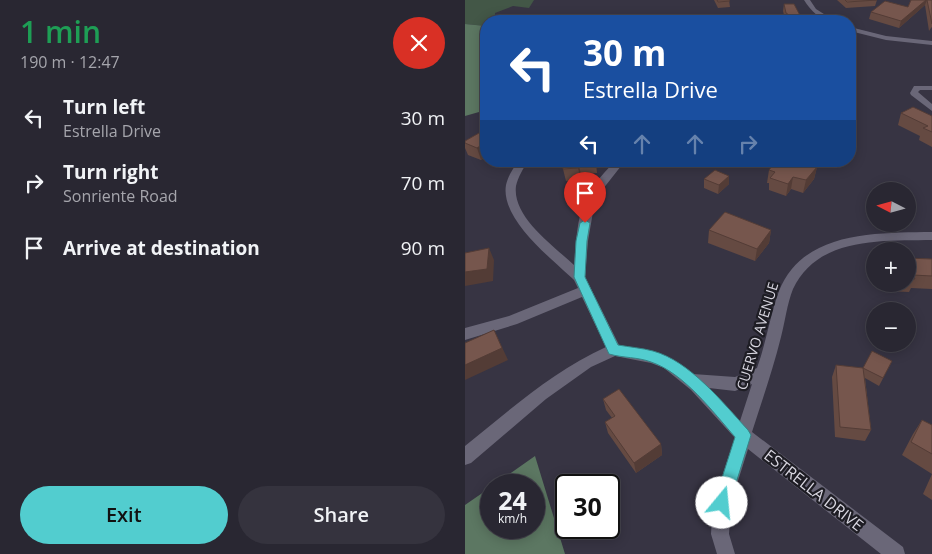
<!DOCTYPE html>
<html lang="en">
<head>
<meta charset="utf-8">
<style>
  :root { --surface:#292732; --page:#35333e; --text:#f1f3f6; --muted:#a5a5ac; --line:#45444d; --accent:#52cdcf }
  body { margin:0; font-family:"Open Sans",sans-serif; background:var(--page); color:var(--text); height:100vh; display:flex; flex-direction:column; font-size:19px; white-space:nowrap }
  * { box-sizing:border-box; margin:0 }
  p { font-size:16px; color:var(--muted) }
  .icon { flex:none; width:28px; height:28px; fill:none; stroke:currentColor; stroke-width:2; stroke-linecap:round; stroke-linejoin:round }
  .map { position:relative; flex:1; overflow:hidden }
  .panel { display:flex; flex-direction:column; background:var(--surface); width:465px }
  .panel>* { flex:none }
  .top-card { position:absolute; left:15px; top:15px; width:376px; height:152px; border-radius:20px; box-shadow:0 2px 12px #0003,0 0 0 1px var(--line); background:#1a4fa0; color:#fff; overflow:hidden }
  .needle { width:32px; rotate:276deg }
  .tools { position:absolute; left:401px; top:182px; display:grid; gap:10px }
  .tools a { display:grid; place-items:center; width:50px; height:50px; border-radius:50%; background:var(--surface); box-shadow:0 2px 12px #0003,0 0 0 1px var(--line); font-size:25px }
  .speed { position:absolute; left:15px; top:474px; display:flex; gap:10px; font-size:25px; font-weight:700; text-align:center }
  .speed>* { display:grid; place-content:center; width:65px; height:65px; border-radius:50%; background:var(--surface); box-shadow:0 2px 12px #0003,0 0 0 1px var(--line); line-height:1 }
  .speed small { font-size:12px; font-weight:400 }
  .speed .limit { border:2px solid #111; border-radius:8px; background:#fff; color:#111 }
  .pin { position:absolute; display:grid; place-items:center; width:42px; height:42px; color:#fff; margin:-51px -21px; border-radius:50% 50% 50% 0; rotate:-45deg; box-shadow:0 0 5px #0007 }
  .pin .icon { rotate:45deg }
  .me { position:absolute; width:55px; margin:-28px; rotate:17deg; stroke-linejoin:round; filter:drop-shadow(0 0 4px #0008) }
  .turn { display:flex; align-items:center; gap:18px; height:105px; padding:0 20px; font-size:22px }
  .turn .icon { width:65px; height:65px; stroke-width:2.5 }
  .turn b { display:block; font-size:35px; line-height:42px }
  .lanes { display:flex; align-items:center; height:48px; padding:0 20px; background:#0003; justify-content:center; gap:25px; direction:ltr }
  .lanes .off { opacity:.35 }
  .round { display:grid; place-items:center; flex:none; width:52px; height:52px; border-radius:26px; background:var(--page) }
  .head { display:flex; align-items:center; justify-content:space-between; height:85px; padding:0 20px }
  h1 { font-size:30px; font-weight:600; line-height:38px; color:#1e9e55 }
  .action { display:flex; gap:10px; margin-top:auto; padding:10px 20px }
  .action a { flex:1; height:58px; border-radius:30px; background:var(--accent); color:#111; font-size:20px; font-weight:600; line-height:58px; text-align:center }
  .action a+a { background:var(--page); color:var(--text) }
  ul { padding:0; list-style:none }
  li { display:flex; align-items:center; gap:15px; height:65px; padding:0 20px }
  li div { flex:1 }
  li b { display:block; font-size:19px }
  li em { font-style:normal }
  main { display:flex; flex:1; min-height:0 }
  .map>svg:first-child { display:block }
</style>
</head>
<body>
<main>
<section class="panel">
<div class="head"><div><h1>1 min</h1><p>190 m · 12:47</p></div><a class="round" style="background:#d93025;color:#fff"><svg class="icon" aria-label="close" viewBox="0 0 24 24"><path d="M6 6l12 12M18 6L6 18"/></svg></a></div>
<ul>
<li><svg class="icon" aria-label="left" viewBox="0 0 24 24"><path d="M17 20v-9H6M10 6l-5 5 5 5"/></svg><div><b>Turn left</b><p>Estrella Drive</p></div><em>30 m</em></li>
<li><svg class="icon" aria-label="right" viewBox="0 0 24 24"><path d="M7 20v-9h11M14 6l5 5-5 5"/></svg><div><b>Turn right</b><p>Sonriente Road</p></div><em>70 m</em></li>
<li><svg class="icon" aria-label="arrive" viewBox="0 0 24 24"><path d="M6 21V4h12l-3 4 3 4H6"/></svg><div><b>Arrive at destination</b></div><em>90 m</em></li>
</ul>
<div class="action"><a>Exit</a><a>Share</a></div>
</section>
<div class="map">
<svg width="467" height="554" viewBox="0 0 467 554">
  <rect width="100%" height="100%" fill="#373443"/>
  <!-- green -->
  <path fill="#435747" d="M 0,0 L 69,0 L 64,8 L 48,6 L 30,13 L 30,21 L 21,21 L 21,26 L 0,24 Z"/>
  <!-- forest -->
  <path fill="#5c7762" d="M 0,24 L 21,26 L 21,110 L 0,116 Z
    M 70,456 L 100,554 L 0,554 L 0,505 L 26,487 L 26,528 L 69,528 L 69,485 L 29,485 Z"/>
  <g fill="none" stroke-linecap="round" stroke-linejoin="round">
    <!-- minor -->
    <path fill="#6a6778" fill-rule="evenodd" d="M 339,0 L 345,0 L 351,9 L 370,21 C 356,22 346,11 339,0 Z
      M 385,27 L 421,36 L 467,41 L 467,45 L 421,40 L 385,31 Z
      M 449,86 L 467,86 L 467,90 L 455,90 L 453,92 L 467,104 L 467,111 L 446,95 L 445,93 Z
      M 53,161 L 63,161 C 58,169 53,177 51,186 C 47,217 89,246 109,265 C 111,242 112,212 124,192 C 131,181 141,171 150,161 L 160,161 L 134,194 L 129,206 L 123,241 L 120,277 L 154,345 L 193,353 L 209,360 L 228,374 L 270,377 L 292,368 C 301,343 305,316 314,291 C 338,230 413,233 467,232 L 467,240 C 418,241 353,236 328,289 C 322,304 320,322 316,337 C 308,369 297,401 287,432 L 438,547 L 440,554 L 416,554 L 283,449 L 266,503 L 264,534 L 270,554 L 252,554 L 246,534 L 248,503 L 270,438 L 226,390 L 199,368 L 186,363 L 150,356 L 126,367 L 81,399 L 6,463 L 0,465 L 0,446 C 45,410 88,371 141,347 L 117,297 L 52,324 L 0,340 L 0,328 L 44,316 L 113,288 L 109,280 C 87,259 35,219 41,185 C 43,176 48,169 53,161 ZM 287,384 L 275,421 L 244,388 L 270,391 Z"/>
  </g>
  <!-- wall -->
  <path fill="#654a42" d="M 249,0 L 264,0 L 265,7 L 253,8 Z
    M 372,0 L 412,0 L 410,6 L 381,8 Z
    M 446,0 L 467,0 L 467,27 L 466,28 L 464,31 L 460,5 L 434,28 L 404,19 L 406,12 L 443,7 Z
    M 319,4 L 338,21 L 322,21 L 320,19 L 318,11 Z
    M 436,113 L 467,116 L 467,147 L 454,140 L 455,136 L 433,125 Z
    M 21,129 L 21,157 L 16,160 L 3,155 L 0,148 L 0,141 Z
    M 98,161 L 132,161 L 132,173 L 116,174 L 116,180 L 101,181 L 98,169 Z
    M 352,167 L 349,179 L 338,193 L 326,189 L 321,196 L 304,190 L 304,183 L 302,183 L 304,170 Z
    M 264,176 L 264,184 L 253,194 L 239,188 L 239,179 Z
    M 244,230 L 306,230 L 304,243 L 290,261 L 243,243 Z
    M 442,258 L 467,259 L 467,289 L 446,288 L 444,292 L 423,291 L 421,284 L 442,284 Z
    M 427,361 L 414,386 L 400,378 L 406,430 L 400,441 L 370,437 L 367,377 L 371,365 L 398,368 Z
    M 138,399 L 196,444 L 197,455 L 171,473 L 143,433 L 140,422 L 147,418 L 141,410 Z
    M 457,420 L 467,425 L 467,500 L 458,494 L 467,474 L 437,455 L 448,434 Z"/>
  <!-- shaded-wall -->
  <path fill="#533c36" d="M 461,0 L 462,0 L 460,5 L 434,28 L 436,21 Z
    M 21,142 L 21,157 L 16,160 L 12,148 Z
    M 130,161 L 132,161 L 132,173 Z
    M 113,162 L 116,174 L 116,180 L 113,168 Z
    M 352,167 L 349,179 L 338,193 L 341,180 Z
    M 264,176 L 264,184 L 253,194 L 254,185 Z
    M 328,177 L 326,189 L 321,196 L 323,184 Z
    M 306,230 L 304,243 L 290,261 L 292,249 Z
    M 24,248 L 29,260 L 28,281 L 0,286 L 0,272 Z
    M 29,330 L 43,360 L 0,380 L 0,365 Z
    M 196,444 L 197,455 L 171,473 L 169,463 Z"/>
  <!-- building -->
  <path fill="#76564d" stroke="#533c36" d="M 252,0 L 264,0 L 265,1 L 253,2 Z
    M 380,0 L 412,0 L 382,2 Z
    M 446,0 L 461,0 L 436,21 L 406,12 L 420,1 L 443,7 Z
    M 462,0 L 467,0 L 467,24 Z
    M 319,4 L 329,4 L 338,21 L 333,21 L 321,13 Z
    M 448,107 L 467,116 L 467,132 L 458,128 L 463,126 L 436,113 Z
    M 21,129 L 21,142 L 12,148 L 0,143 L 0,141 Z
    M 98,161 L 125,161 L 113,162 L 113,168 L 98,169 Z
    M 311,161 L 333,161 L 352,167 L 341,180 L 328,177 L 323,184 L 305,178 L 310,172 L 304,170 Z
    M 250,170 L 264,176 L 254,185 L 239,179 Z
    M 260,212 L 306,230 L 292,249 L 244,230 Z
    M 24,248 L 22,269 L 0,272 L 0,253 Z
    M 442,258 L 467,259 L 467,276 L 448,275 L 450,279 L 442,279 Z
    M 29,330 L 37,348 L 0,365 L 0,343 Z
    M 407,351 L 427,361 L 418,378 L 398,368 Z
    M 371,365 L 398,368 L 406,430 L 375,427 Z
    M 154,389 L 196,444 L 169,463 L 140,422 L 150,416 L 138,399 Z
    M 457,420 L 467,425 L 467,454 L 446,442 Z"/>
  <!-- route -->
  <path fill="#52cdcf" stroke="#358587" d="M 120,220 L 125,223 L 122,241 L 120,277 L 153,345 C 164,347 177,348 188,351 C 225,361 258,403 283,430 L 286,435 L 263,509 L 257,511 L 251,509 L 249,503 L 270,437 C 248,412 219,373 186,362 C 173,357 158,358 144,354 L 109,277 L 111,241 L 115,223 Z"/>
  <g text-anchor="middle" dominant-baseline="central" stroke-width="4.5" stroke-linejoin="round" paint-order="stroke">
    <!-- street labels -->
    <g font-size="14" fill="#d8d6e0" stroke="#1e1d24">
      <text transform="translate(292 336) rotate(-73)">CUERVO AVENUE</text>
    </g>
    <!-- near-street labels -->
    <g font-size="16" fill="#d8d6e0" stroke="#1e1d24">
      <text transform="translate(349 490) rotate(38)">ESTRELLA DRIVE</text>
    </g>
  </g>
</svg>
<div class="tools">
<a><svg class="needle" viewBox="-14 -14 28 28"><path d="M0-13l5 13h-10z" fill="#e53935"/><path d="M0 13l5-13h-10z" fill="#a5a5ac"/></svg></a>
<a>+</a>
<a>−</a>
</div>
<div class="speed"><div>24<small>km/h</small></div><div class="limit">30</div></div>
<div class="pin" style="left:120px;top:223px;background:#d93025"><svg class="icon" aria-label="arrive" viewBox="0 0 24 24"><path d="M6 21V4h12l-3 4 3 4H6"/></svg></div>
<svg class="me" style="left:257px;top:503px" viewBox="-20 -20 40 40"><circle r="19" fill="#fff"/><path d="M0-13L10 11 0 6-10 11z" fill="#52cdcf"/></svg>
<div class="top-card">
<div class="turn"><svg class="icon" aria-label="left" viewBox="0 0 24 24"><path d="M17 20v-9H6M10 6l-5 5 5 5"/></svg><div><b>30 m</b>Estrella Drive</div></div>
<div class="lanes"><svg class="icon" aria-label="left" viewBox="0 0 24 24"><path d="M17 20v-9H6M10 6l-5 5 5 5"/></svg><svg class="icon off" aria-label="ahead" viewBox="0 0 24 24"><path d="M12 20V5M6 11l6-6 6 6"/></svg><svg class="icon off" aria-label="ahead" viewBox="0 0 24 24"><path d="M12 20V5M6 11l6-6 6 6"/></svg><svg class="icon off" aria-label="right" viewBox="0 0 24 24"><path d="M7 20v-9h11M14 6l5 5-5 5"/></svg></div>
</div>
</div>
</main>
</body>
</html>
